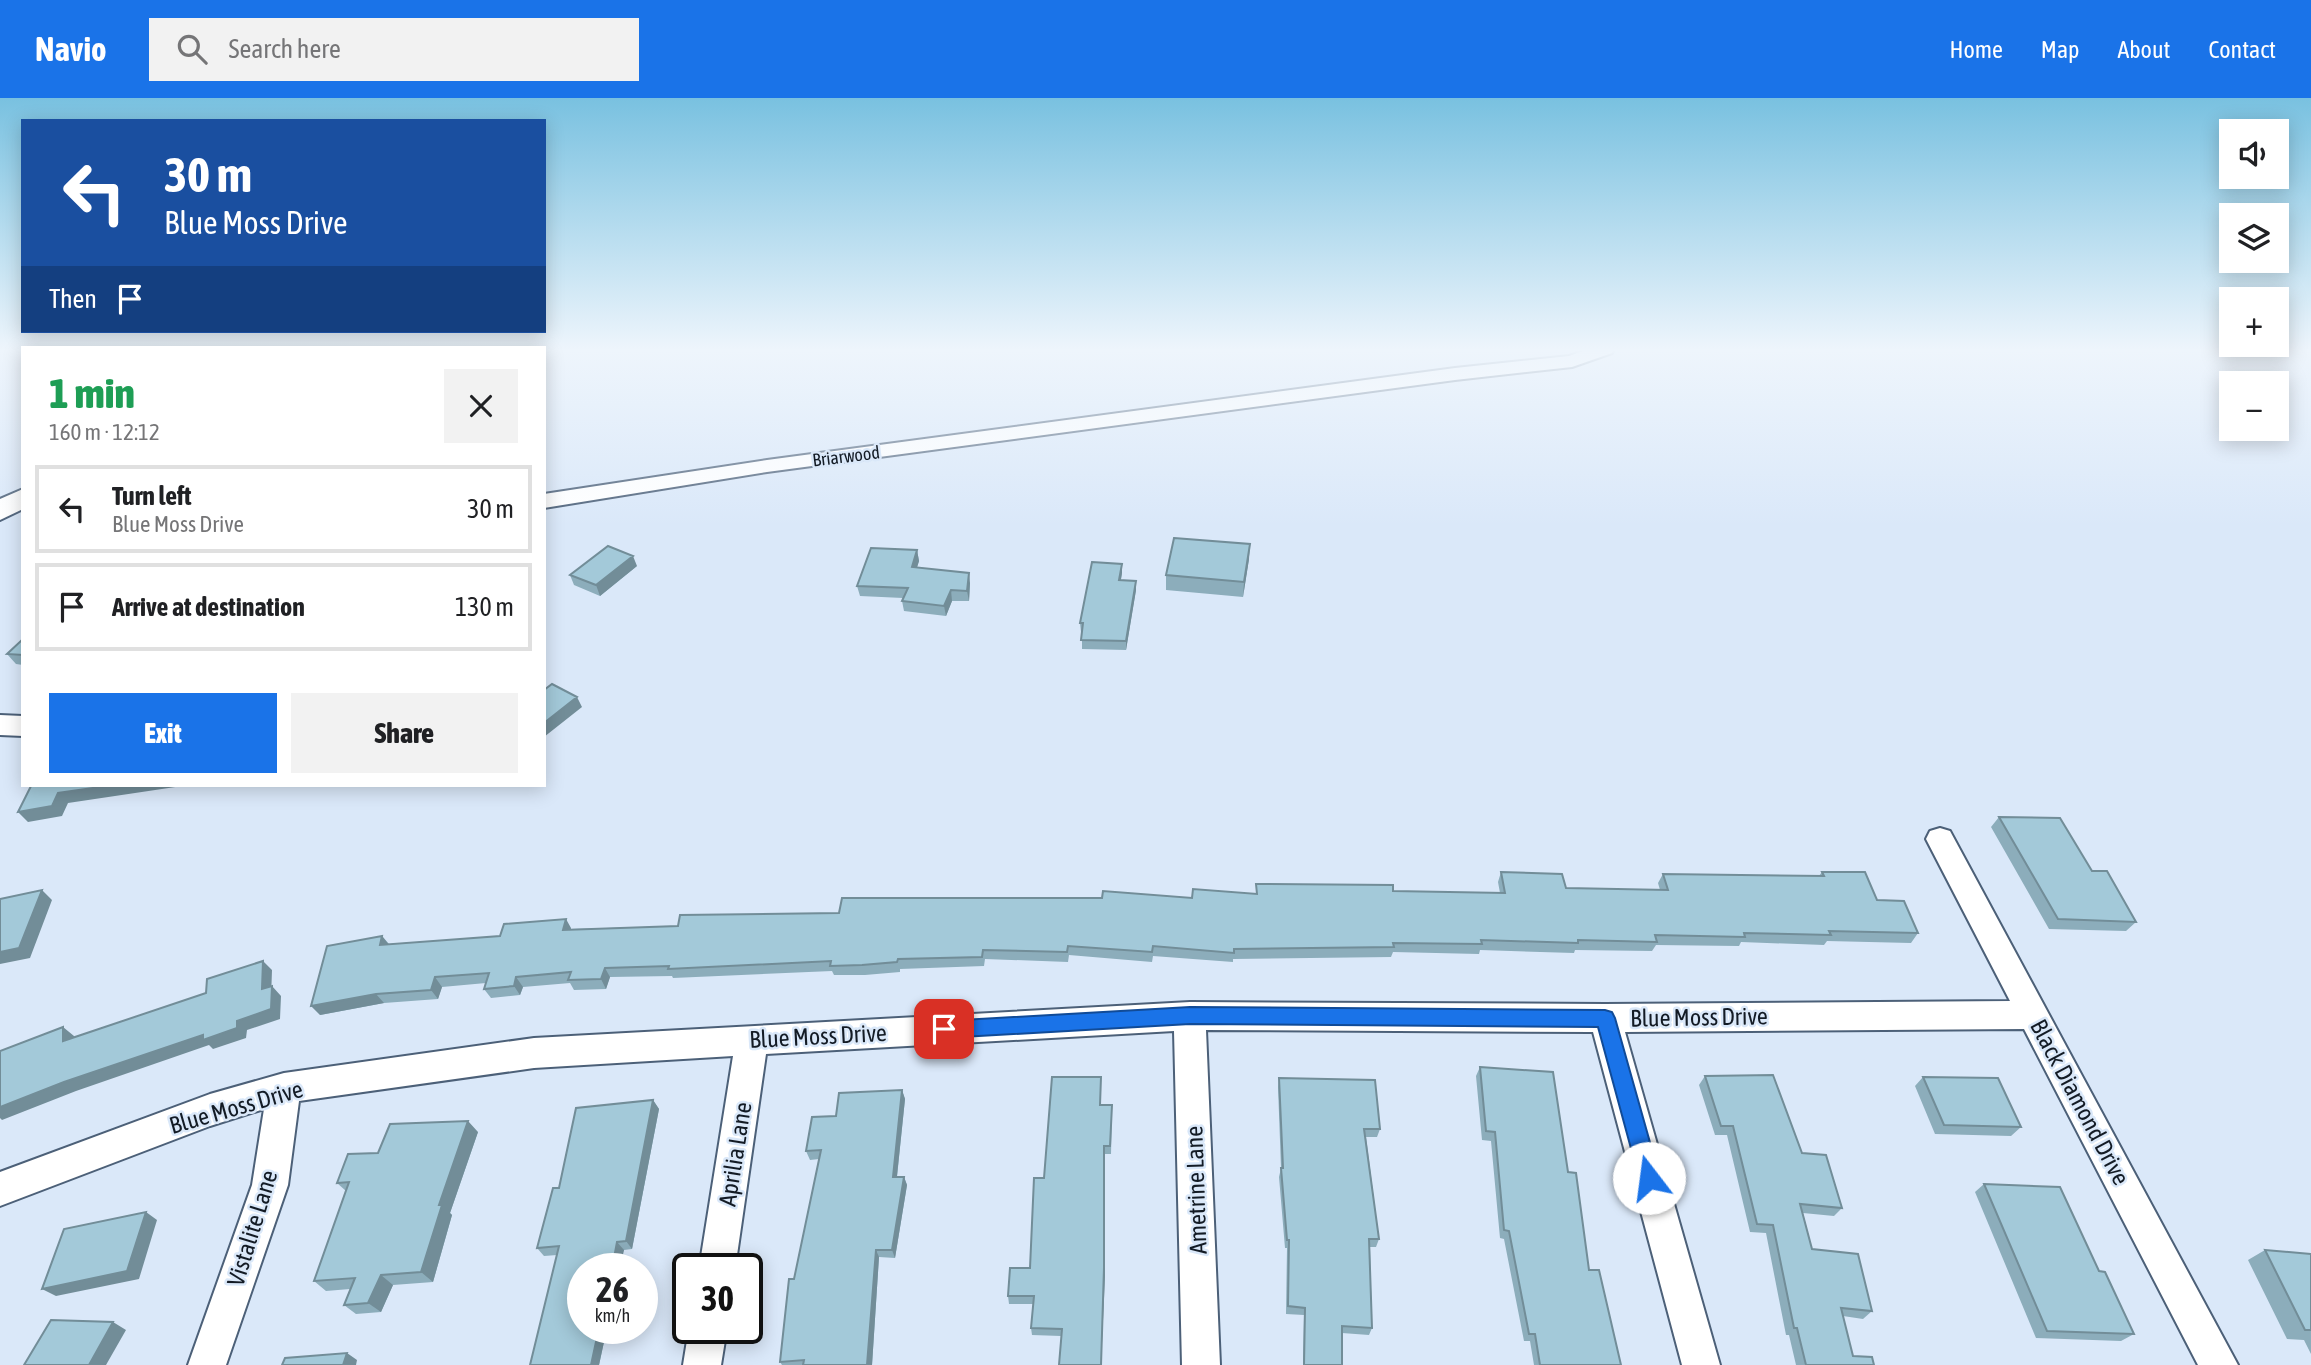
<!DOCTYPE html>
<html lang="en">
<head>
<meta charset="utf-8">
<style>
  :root { --surface:#fff; --page:#f2f2f2; --text:#202124; --muted:#757577; --line:#e0e0e0; --accent:#1a73e8 }
  body { margin:0; font-family:"Asap Condensed",sans-serif; background:var(--page); color:var(--text); height:100vh; display:flex; flex-direction:column; font-size:26px; white-space:nowrap }
  * { box-sizing:border-box; margin:0 }
  p { font-size:23px; color:var(--muted) }
  .icon { flex:none; width:38px; height:38px; fill:none; stroke:currentColor; stroke-width:2; stroke-linecap:round; stroke-linejoin:round }
  .map { position:relative; flex:1; overflow:hidden }
  .sheet { position:absolute; left:21px; top:248px; width:525px; height:441px; display:flex; flex-direction:column; background:var(--surface); border-radius:0px; box-shadow:0 4px 18px #0003 }
  .sheet>* { flex:none }
  .guide { position:absolute; left:21px; top:21px; width:525px; height:214px; border-radius:0px; box-shadow:0 4px 18px #0003; background:#1a4fa0; color:#fff; overflow:hidden }
  .fabs { position:absolute; left:2219px; top:21px; display:grid; gap:14px }
  .fabs a { display:grid; place-items:center; width:70px; height:70px; border-radius:0px; background:var(--surface); box-shadow:0 4px 18px #0003; font-size:35px }
  .speed { position:absolute; left:567px; top:1155px; display:flex; gap:14px; font-size:35px; font-weight:700; text-align:center }
  .speed>* { display:grid; place-content:center; width:91px; height:91px; border-radius:50%; background:var(--surface); box-shadow:0 4px 18px #0003; line-height:1 }
  .speed small { font-size:18px; font-weight:400 }
  .speed .limit { border:4px solid #111; border-radius:10px; background:#fff; color:#111 }
  .pin { position:absolute; display:grid; place-items:center; width:60px; height:60px; color:#fff; margin:-30px; border-radius:14px; box-shadow:0 4px 10px #0006 }
  .me { position:absolute; width:77px; margin:-38px; rotate:345deg; stroke-linejoin:round; filter:drop-shadow(0 0 5px #0008) }
  .turn { display:flex; align-items:center; gap:24px; height:147px; padding:0 28px; font-size:32px }
  .turn .icon { width:91px; height:91px; stroke-width:2.5 }
  .turn b { display:block; font-size:49px; line-height:60px }
  .then { display:flex; align-items:center; height:66px; padding:0 28px; background:#0003; gap:14px; font-size:26px }
  .round { display:grid; place-items:center; flex:none; width:74px; height:74px; border-radius:0px; background:var(--page) }
  .headline { display:flex; align-items:center; justify-content:space-between; height:119px; padding:0 28px }
  h1 { font-size:42px; font-weight:800; line-height:52px; color:#1e9e55 }
  .action { display:flex; gap:14px; margin-top:auto; padding:14px 28px }
  .action a { flex:1; height:80px; border-radius:0px; background:var(--accent); color:#fff; font-size:28px; font-weight:800; line-height:80px; text-align:center }
  .action a+a { background:var(--page); color:var(--text) }
  ul { padding:0; list-style:none }
  li { display:flex; align-items:center; gap:21px; height:88px; margin:0 14px 10px; padding:0 14px; border:4px solid var(--line); border-radius:0px }
  li div { flex:1 }
  li b { display:block; font-size:26px }
  li em { font-style:normal }
  header { display:flex; align-items:center; gap:42px; box-sizing:border-box; height:98px; padding:0 35px; background:var(--accent); color:#fff }
  header strong { font-size:33px }
  nav { display:flex; gap:38px; margin-inline-start:auto; font-size:24px }
  .search { width:490px; height:63px; background:var(--page); display:flex; align-items:center; gap:18px; box-sizing:border-box; padding:0 24px; border-radius:0px; color:var(--muted); font-size:26px }
  .map>svg:first-child { display:block }
</style>
</head>
<body>
<header>
<strong>Navio</strong>
<div class="search"><svg class="icon" aria-label="search" viewBox="0 0 24 24"><circle cx="10" cy="10" r="6"/><path d="M15 15l6 6"/></svg>Search here</div>
<nav><a>Home</a><a>Map</a><a>About</a><a>Contact</a></nav>
</header>
<div class="map">
<svg width="2311" height="1267" viewBox="0 0 2311 1267">
  <rect width="100%" height="100%" fill="#dae8f9"/>
  <g fill="none" stroke-linecap="round" stroke-linejoin="round">
    <defs>
      <path id="minor" d="M 1588,251 L 1614,251 L 1612,255 L 1572,269 L 1455,282 L 767,374 L 544,410 L 544,396 L 767,362 L 1455,270 L 1569,258 Z
        M 0,617 L 23,618 L 23,638 L 0,637 Z
        M 1940,730 L 1950,733 L 2238,1267 L 2198,1267 L 2024,931 L 1625,934 L 1720,1267 L 1682,1267 L 1593,934 L 1206,932 L 1220,1267 L 1182,1267 L 1174,933 L 766,956 L 735,1171 L 699,1171 L 733,958 L 534,970 L 299,1003 L 288,1087 L 226,1267 L 188,1267 L 252,1087 L 264,1011 L 210,1028 L 0,1108 L 0,1074 L 210,996 L 284,975 L 534,940 L 1190,904 L 1605,906 L 2010,903 L 1926,741 L 1930,733 Z
        M 689,1230 L 727,1230 L 721,1267 L 683,1267 Z"/>
      <path id="tertiary" d="M 23,391 L 23,411 L 0,422 L 0,401 Z"/>
    </defs>
    <!-- minor casing -->
    <use href="#minor" stroke="#4c6078" stroke-width="4"/>
    <!-- tertiary casing -->
    <use href="#tertiary" stroke="#4c6078" stroke-width="4"/>
    <!-- minor -->
    <use href="#minor" fill="#fff" fill-rule="evenodd"/>
    <!-- tertiary -->
    <use href="#tertiary" fill="#fff" fill-rule="evenodd"/>
  </g>
  <!-- wall -->
  <path fill="#8cadbb" d="M 917,452 L 919,463 L 917,469 L 970,485 L 969,503 L 952,503 L 946,518 L 904,513 L 902,503 L 903,500 L 860,498 L 857,488 Z
    M 1249,461 L 1243,499 L 1166,492 L 1166,477 Z
    M 637,468 L 600,498 L 574,487 L 570,477 Z
    M 1122,475 L 1121,482 L 1136,492 L 1126,552 L 1082,551 L 1082,534 L 1081,534 L 1080,525 Z
    M 23,541 L 23,567 L 16,566 L 7,556 Z
    M 1999,719 L 2092,773 L 2136,824 L 2126,833 L 2049,831 L 1991,729 Z
    M 1501,774 L 1566,790 L 1660,792 L 1658,785 L 1663,776 L 1819,778 L 1822,774 L 1877,802 L 1918,835 L 1911,845 L 1827,843 L 1824,847 L 1741,844 L 1739,848 L 1656,847 L 1652,853 L 1575,852 L 1574,855 L 1480,852 L 1479,856 L 1393,854 L 1391,859 L 1233,861 L 1233,864 L 1153,858 L 1152,864 L 1069,857 L 1068,864 L 985,861 L 984,868 L 900,871 L 900,874 L 865,877 L 834,877 L 832,873 L 673,880 L 672,878 L 610,879 L 606,891 L 574,892 L 570,885 L 523,889 L 520,897 L 491,900 L 484,891 L 486,885 L 442,889 L 438,901 L 384,905 L 320,917 L 382,838 L 389,846 L 500,838 L 571,830 L 571,831 L 678,828 L 839,815 L 1192,800 L 1256,796 L 1256,786 L 1393,793 L 1500,795 L 1498,784 Z
    M 1480,969 L 1568,1074 L 1589,1172 L 1621,1267 L 1534,1267 L 1530,1243 L 1524,1243 L 1504,1141 L 1500,1140 L 1491,1043 L 1482,1042 L 1476,978 Z
    M 1705,978 L 1802,1055 L 1842,1110 L 1834,1118 L 1803,1115 L 1812,1151 L 1872,1213 L 1863,1221 L 1843,1218 L 1853,1258 L 1874,1267 L 1796,1267 L 1789,1237 L 1786,1237 L 1766,1135 L 1750,1134 L 1727,1037 L 1715,1037 L 1699,987 Z
    M 1101,979 L 1101,1007 L 1112,1016 L 1111,1056 L 1105,1056 L 1105,1178 L 1061,1238 L 1032,1237 L 1031,1230 L 1033,1206 L 1009,1206 L 1008,1198 L 1030,1170 L 1044,1080 Z
    M 1923,979 L 2021,1029 L 2011,1038 L 1935,1036 L 1915,988 Z
    M 1279,980 L 1380,1031 L 1377,1039 L 1366,1039 L 1379,1141 L 1376,1149 L 1370,1149 L 1372,1230 L 1369,1237 L 1342,1235 L 1342,1267 L 1303,1267 L 1304,1217 L 1286,1216 L 1287,1150 L 1285,1150 L 1279,1079 L 1281,1070 L 1278,989 Z
    M 902,992 L 905,1001 L 897,1079 L 904,1079 L 907,1087 L 895,1160 L 879,1159 L 872,1267 L 782,1267 L 780,1264 L 794,1181 L 819,1061 L 810,1062 L 806,1053 L 836,1018 Z
    M 653,1002 L 659,1011 L 632,1151 L 624,1152 L 583,1230 L 607,1230 L 599,1267 L 530,1267 L 557,1157 L 544,1158 L 537,1150 L 559,1090 Z
    M 478,1034 L 450,1115 L 452,1117 L 433,1184 L 393,1187 L 381,1214 L 356,1216 L 344,1207 L 350,1191 L 326,1193 L 314,1183 L 346,1093 L 337,1085 L 378,1055 Z
    M 1984,1086 L 2099,1173 L 2134,1236 L 2121,1243 L 2036,1240 L 1975,1094 Z
    M 2265,1152 L 2311,1156 L 2311,1256 L 2304,1242 L 2287,1241 L 2248,1162 Z"/>
  <!-- shaded-wall -->
  <path fill="#728d98" d="M 1250,446 L 1249,461 L 1243,499 L 1244,484 Z
    M 917,452 L 919,463 L 914,479 L 912,469 Z
    M 633,458 L 637,468 L 600,498 L 596,487 Z
    M 1122,466 L 1122,475 L 1119,491 L 1119,482 Z
    M 969,475 L 970,485 L 969,503 L 967,493 Z
    M 1136,483 L 1136,492 L 1126,552 L 1126,543 Z
    M 951,492 L 952,503 L 946,518 L 944,508 Z
    M 577,599 L 582,609 L 544,639 L 544,625 Z
    M 107,688 L 182,688 L 68,705 L 62,718 L 28,724 L 18,714 L 58,695 Z
    M 42,792 L 52,802 L 30,860 L 0,866 L 0,854 Z
    M 566,821 L 571,830 L 568,841 L 563,832 Z
    M 382,838 L 390,848 L 380,847 Z
    M 263,863 L 272,872 L 271,901 L 262,891 Z
    M 605,870 L 610,879 L 606,891 L 601,881 Z
    M 435,879 L 442,889 L 438,901 L 431,892 Z
    M 516,879 L 523,889 L 520,897 L 514,888 Z
    M 272,888 L 281,898 L 280,921 L 247,932 L 246,940 L 213,951 L 209,947 L 76,993 L 2,1022 L 0,1020 L 0,1009 L 64,984 L 237,923 Z
    M 376,896 L 384,905 L 320,917 L 311,908 Z
    M 63,929 L 74,938 L 74,952 L 63,943 Z
    M 902,992 L 905,1001 L 896,1087 L 893,1079 Z
    M 653,1002 L 659,1011 L 632,1151 L 626,1143 Z
    M 468,1023 L 478,1034 L 450,1115 L 452,1117 L 433,1184 L 421,1174 L 439,1107 Z
    M 1104,1048 L 1105,1178 L 1101,1267 Z
    M 904,1079 L 907,1087 L 895,1160 L 892,1152 Z
    M 146,1114 L 157,1122 L 139,1181 L 56,1198 L 42,1191 Z
    M 617,1144 L 624,1152 L 620,1171 L 612,1171 Z
    M 876,1152 L 879,1159 L 872,1267 L 867,1267 Z
    M 381,1177 L 393,1187 L 381,1214 L 368,1205 Z
    M 113,1224 L 126,1232 L 106,1267 L 89,1267 Z
    M 599,1230 L 607,1230 L 599,1267 L 591,1267 Z
    M 347,1255 L 357,1262 L 356,1267 L 343,1267 Z"/>
  <!-- building -->
  <path fill="#a3c9d9" stroke="#728d98" stroke-width="2" d="M 1174,440 L 1250,446 L 1244,484 L 1166,477 Z
    M 608,448 L 633,458 L 596,487 L 570,477 Z
    M 871,450 L 917,452 L 912,469 L 969,475 L 967,493 L 951,492 L 944,508 L 902,503 L 908,490 L 857,488 Z
    M 1092,464 L 1122,466 L 1119,482 L 1136,483 L 1126,543 L 1081,542 L 1083,525 L 1080,525 Z
    M 23,541 L 23,557 L 7,556 Z
    M 552,586 L 577,599 L 544,625 L 544,592 Z
    M 31,688 L 107,688 L 58,695 L 52,708 L 18,714 Z
    M 1999,719 L 2060,720 L 2092,773 L 2107,773 L 2136,824 L 2058,821 Z
    M 1501,774 L 1562,776 L 1566,790 L 1668,792 L 1663,776 L 1824,778 L 1822,774 L 1865,774 L 1877,802 L 1904,803 L 1918,835 L 1829,833 L 1831,837 L 1744,835 L 1745,839 L 1655,837 L 1657,844 L 1578,842 L 1578,845 L 1481,842 L 1482,846 L 1393,845 L 1394,849 L 1234,851 L 1234,855 L 1153,848 L 1152,854 L 1068,848 L 1067,854 L 983,852 L 982,859 L 898,861 L 897,864 L 862,867 L 830,868 L 831,863 L 668,871 L 669,868 L 605,870 L 601,881 L 568,882 L 571,874 L 516,879 L 514,888 L 484,891 L 489,875 L 435,879 L 431,892 L 376,896 L 311,908 L 327,848 L 382,838 L 380,847 L 500,838 L 504,826 L 566,821 L 563,832 L 678,828 L 680,817 L 839,815 L 842,800 L 1102,800 L 1103,793 L 1192,800 L 1193,791 L 1257,796 L 1256,786 L 1393,787 L 1393,793 L 1505,795 Z
    M 42,792 L 19,850 L 0,854 L 0,801 Z
    M 263,863 L 262,891 L 272,888 L 271,911 L 237,923 L 237,930 L 203,942 L 203,937 L 64,984 L 0,1009 L 0,953 L 63,929 L 63,943 L 206,895 L 207,881 Z
    M 1480,969 L 1553,974 L 1568,1074 L 1576,1075 L 1589,1172 L 1599,1172 L 1621,1267 L 1540,1267 L 1535,1236 L 1529,1236 L 1509,1133 L 1504,1132 L 1495,1034 L 1486,1033 Z
    M 1773,977 L 1802,1055 L 1826,1057 L 1842,1110 L 1800,1106 L 1812,1151 L 1858,1156 L 1872,1213 L 1841,1210 L 1853,1258 L 1872,1259 L 1874,1267 L 1806,1267 L 1797,1230 L 1794,1230 L 1773,1127 L 1757,1126 L 1733,1028 L 1721,1028 L 1705,978 Z
    M 1052,979 L 1101,979 L 1100,1007 L 1112,1007 L 1110,1048 L 1104,1048 L 1104,1170 L 1101,1267 L 1059,1267 L 1062,1231 L 1031,1230 L 1034,1198 L 1008,1198 L 1010,1170 L 1030,1170 L 1034,1080 L 1044,1080 Z
    M 1923,979 L 1998,980 L 2021,1029 L 1944,1027 Z
    M 1279,980 L 1375,982 L 1380,1031 L 1364,1031 L 1379,1141 L 1369,1141 L 1372,1230 L 1342,1228 L 1342,1267 L 1304,1267 L 1305,1210 L 1288,1208 L 1289,1142 L 1287,1142 L 1281,1070 L 1283,1070 Z
    M 902,992 L 893,1079 L 904,1079 L 892,1152 L 876,1152 L 867,1267 L 803,1267 L 804,1262 L 780,1264 L 789,1181 L 794,1181 L 821,1052 L 806,1053 L 812,1019 L 836,1018 L 839,995 Z
    M 653,1002 L 626,1143 L 617,1144 L 612,1171 L 583,1171 L 583,1230 L 599,1230 L 591,1267 L 530,1267 L 559,1148 L 537,1150 L 553,1090 L 559,1090 L 576,1010 Z
    M 468,1023 L 439,1107 L 442,1107 L 421,1174 L 381,1177 L 368,1205 L 344,1207 L 355,1180 L 314,1183 L 349,1084 L 337,1085 L 348,1056 L 378,1055 L 390,1026 Z
    M 1984,1086 L 2060,1089 L 2099,1173 L 2105,1174 L 2134,1236 L 2047,1233 Z
    M 146,1114 L 127,1173 L 42,1191 L 64,1131 Z
    M 2265,1152 L 2311,1156 L 2311,1232 L 2305,1232 Z
    M 51,1222 L 113,1224 L 89,1267 L 24,1267 Z
    M 347,1255 L 343,1267 L 282,1267 L 285,1260 Z"/>
  <!-- sky -->
  <linearGradient id="sky" x2="0" y2="1"><stop stop-color="#79c1e0"/><stop offset="0.59" stop-color="#eef5fc"/><stop offset="1" stop-color="#eef5fc" stop-opacity="0"/></linearGradient>
  <rect width="2311" height="428" fill="url(#sky)"/>
  <!-- route -->
  <path fill="#1a73e8" stroke="#114b97" stroke-width="2" d="M 1190,909 L 1605,912 L 1612,914 L 1615,920 L 1660,1080 L 1657,1088 L 1649,1091 L 1642,1088 L 1639,1080 L 1598,929 L 1190,926 L 944,940 L 937,937 L 934,931 L 937,925 L 944,923 Z"/>
  <g text-anchor="middle" dominant-baseline="central" stroke-width="5" stroke-linejoin="round" paint-order="stroke">
    <!-- far-street labels -->
    <g font-size="18" fill="#131b25" stroke="#dae8f9">
      <text transform="translate(846 358) rotate(-7)">Briarwood</text>
    </g>
    <!-- near-street labels -->
    <g font-size="24" fill="#131b25" stroke="#dae8f9">
      <text transform="translate(1699 919) rotate(-1)">Blue Moss Drive</text>
      <text transform="translate(818 938) rotate(-3)">Blue Moss Drive</text>
      <text transform="translate(2080 1004) rotate(62)">Black Diamond Drive</text>
      <text transform="translate(236 1009) rotate(-16)">Blue Moss Drive</text>
      <text transform="translate(735 1056) rotate(-81)">Aprilia Lane</text>
      <text transform="translate(1196 1092) rotate(-92)">Ametrine Lane</text>
      <text transform="translate(252 1130) rotate(-73)">Vistalite Lane</text>
    </g>
  </g>
</svg>
<div class="fabs">
<a><svg class="icon" aria-label="sound" viewBox="0 0 24 24"><path d="M4 9h4l5-4v14l-5-4H4zM17 9q2 3 0 6"/></svg></a>
<a><svg class="icon" aria-label="layers" viewBox="0 0 24 24"><path d="M12 4l9 5-9 5-9-5zM3 14l9 5 9-5"/></svg></a>
<a>+</a>
<a>−</a>
</div>
<div class="speed"><div>26<small>km/h</small></div><div class="limit">30</div></div>
<div class="pin" style="left:944px;top:931px;background:#d93025"><svg class="icon" aria-label="arrive" viewBox="0 0 24 24"><path d="M6 21V4h12l-3 4 3 4H6"/></svg></div>
<svg class="me" style="left:1649px;top:1080px" viewBox="-20 -20 40 40"><circle r="19" fill="#fff"/><path d="M0-13L10 11 0 6-10 11z" fill="#1a73e8"/></svg>
<div class="guide">
<div class="turn"><svg class="icon" aria-label="left" viewBox="0 0 24 24"><path d="M17 20v-9H6M10 6l-5 5 5 5"/></svg><div><b>30 m</b>Blue Moss Drive</div></div>
<div class="then">Then<svg class="icon" aria-label="arrive" viewBox="0 0 24 24"><path d="M6 21V4h12l-3 4 3 4H6"/></svg></div>
</div>
<section class="sheet">
<div class="headline"><div><h1>1 min</h1><p>160 m · 12:12</p></div><a class="round"><svg class="icon" aria-label="close" viewBox="0 0 24 24"><path d="M6 6l12 12M18 6L6 18"/></svg></a></div>
<ul>
<li><svg class="icon" aria-label="left" viewBox="0 0 24 24"><path d="M17 20v-9H6M10 6l-5 5 5 5"/></svg><div><b>Turn left</b><p>Blue Moss Drive</p></div><em>30 m</em></li>
<li><svg class="icon" aria-label="arrive" viewBox="0 0 24 24"><path d="M6 21V4h12l-3 4 3 4H6"/></svg><div><b>Arrive at destination</b></div><em>130 m</em></li>
</ul>
<div class="action"><a>Exit</a><a>Share</a></div>
</section>
</div>
</body>
</html>
